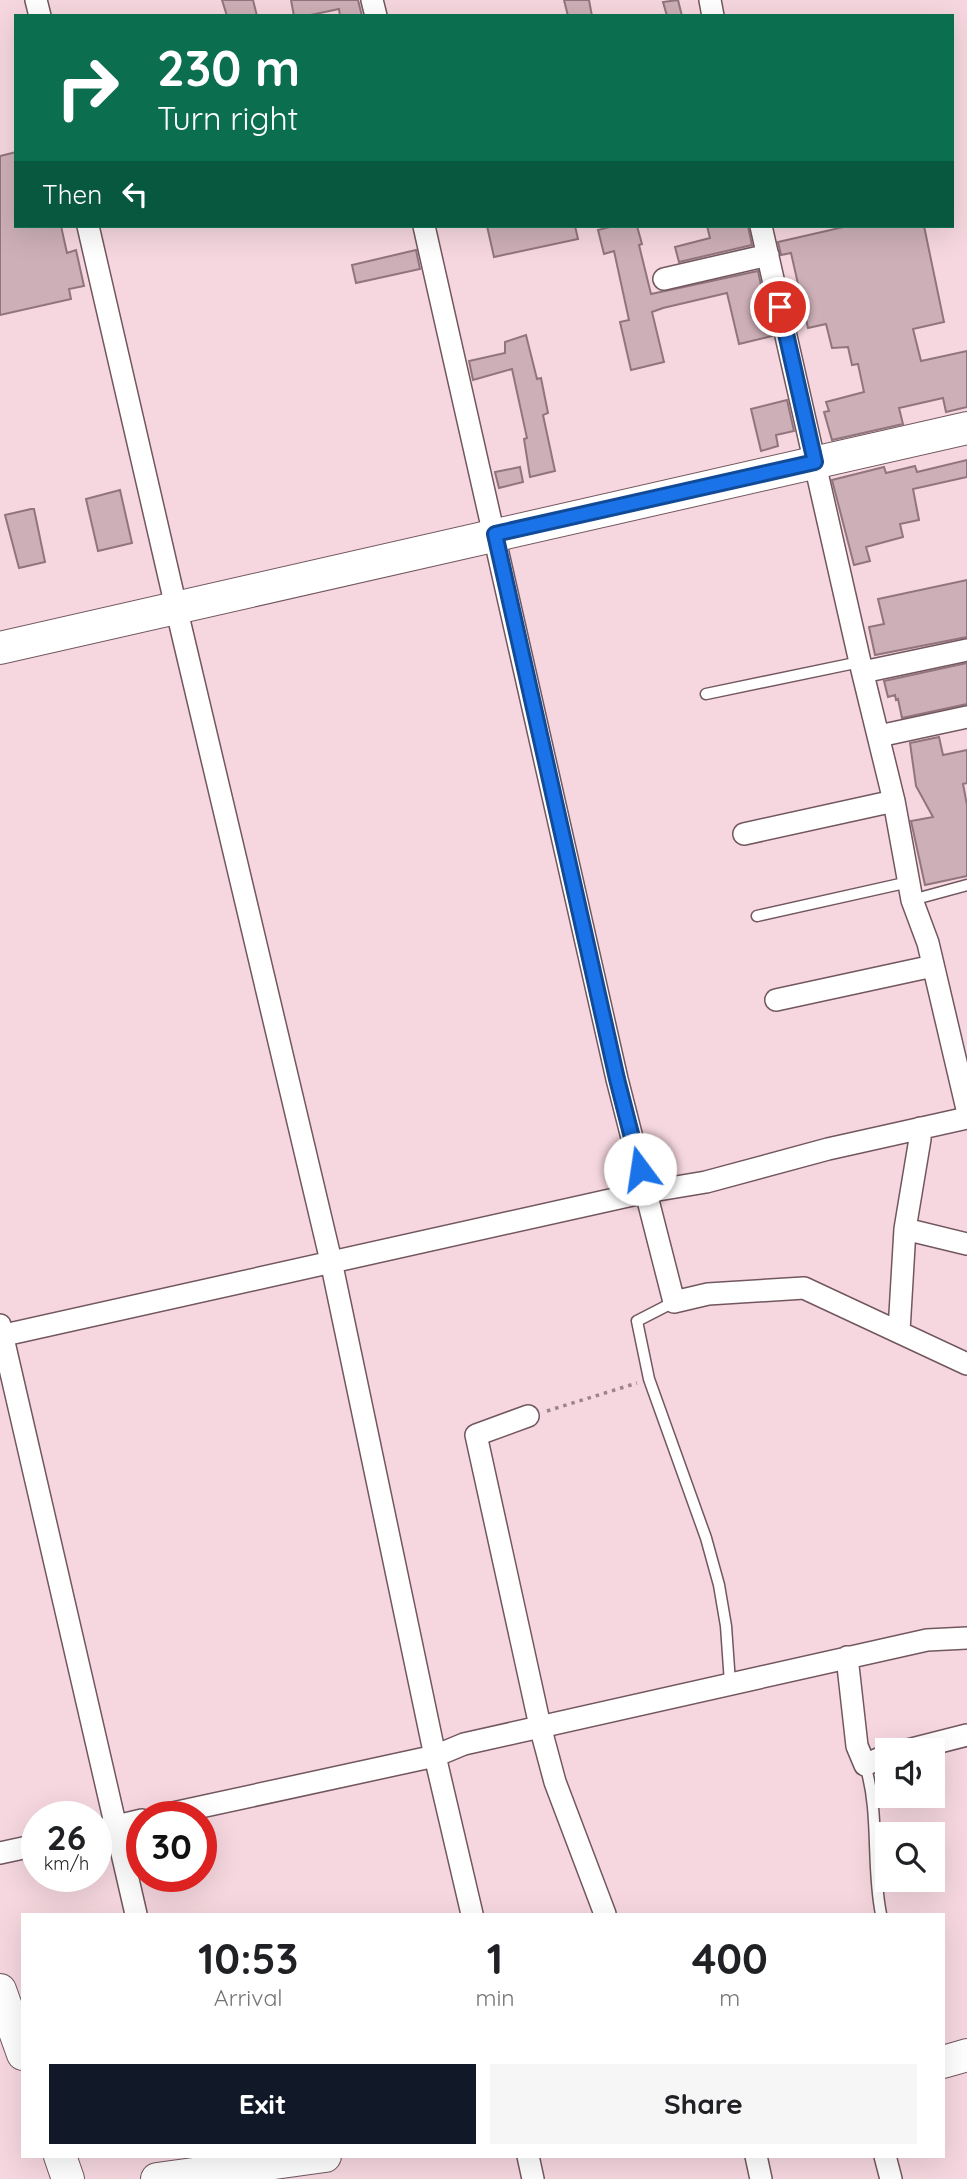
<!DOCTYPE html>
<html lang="en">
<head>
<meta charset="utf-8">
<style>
  :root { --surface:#fff; --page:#f6f6f6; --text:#202124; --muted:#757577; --accent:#111827 }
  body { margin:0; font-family:Quicksand,sans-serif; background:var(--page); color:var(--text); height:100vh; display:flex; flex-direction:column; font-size:26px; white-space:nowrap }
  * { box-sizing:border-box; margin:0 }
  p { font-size:23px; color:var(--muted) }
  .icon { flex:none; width:38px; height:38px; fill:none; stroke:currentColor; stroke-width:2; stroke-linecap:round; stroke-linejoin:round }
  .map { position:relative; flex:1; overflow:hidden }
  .drawer { position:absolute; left:21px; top:1913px; width:924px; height:245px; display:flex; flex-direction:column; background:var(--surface); border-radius:0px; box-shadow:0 7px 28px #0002 }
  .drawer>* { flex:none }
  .hud { position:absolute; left:14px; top:14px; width:940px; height:214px; border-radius:0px; box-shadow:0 7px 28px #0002; background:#0b6e4f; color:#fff; overflow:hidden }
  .controls { position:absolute; left:875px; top:1738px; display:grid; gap:14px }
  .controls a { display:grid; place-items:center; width:70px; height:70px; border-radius:0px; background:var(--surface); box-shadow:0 7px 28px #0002; font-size:35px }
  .speed { position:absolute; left:21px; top:1801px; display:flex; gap:14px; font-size:35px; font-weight:700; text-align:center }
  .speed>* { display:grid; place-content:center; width:91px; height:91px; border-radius:50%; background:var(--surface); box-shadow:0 7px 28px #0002; line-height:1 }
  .speed small { font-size:18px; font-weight:400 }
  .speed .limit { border:10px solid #d22; background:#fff; color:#111 }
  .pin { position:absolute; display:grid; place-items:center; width:60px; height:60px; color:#fff; margin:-30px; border:4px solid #fff; border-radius:50%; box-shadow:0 2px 7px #0007 }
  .me { position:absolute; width:77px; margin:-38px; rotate:346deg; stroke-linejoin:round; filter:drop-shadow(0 0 5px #0008) }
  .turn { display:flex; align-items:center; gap:24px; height:147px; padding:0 28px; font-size:32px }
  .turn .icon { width:91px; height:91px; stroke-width:2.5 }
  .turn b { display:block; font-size:49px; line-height:60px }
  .then { display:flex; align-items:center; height:66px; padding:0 28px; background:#0003; gap:14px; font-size:26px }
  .eta { display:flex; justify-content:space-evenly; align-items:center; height:119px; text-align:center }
  .eta b { font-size:42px; font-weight:700; line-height:49px }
  .action { display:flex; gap:14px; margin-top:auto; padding:14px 28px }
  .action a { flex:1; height:80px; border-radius:0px; background:var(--accent); color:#fff; font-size:28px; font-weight:700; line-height:80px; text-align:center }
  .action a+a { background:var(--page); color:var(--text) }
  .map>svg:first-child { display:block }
</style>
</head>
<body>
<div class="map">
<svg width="967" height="2179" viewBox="0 0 967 2179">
  <rect width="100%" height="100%" fill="#f6d7df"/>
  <!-- building -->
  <path fill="#cdafb7" stroke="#91757c" stroke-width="2" d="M 222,0 L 253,0 L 257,16 L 227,16 Z
    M 291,0 L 358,0 L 362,16 L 340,16 L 339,9 L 306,16 L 294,16 Z
    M 564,0 L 589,0 L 592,16 L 568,16 Z
    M 678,0 L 682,16 L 667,16 L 663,2 Z
    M 16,152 L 16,226 L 61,226 L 67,253 L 76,250 L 84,286 L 69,289 L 71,299 L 0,315 L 0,156 Z
    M 487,226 L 575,226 L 578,239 L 494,257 Z
    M 614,226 L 637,226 L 642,244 L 639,245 L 651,294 L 758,271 L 772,336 L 739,344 L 727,293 L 663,308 L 652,312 L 664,362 L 631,370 L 620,322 L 629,320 L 614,251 L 604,254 L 598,230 Z
    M 707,226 L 748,226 L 752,245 L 679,262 L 675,247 L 710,238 Z
    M 848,226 L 924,226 L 944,322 L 913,329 L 921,361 L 967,351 L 967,407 L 946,412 L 943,398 L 899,408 L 903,424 L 832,440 L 824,412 L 829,411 L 826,402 L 864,392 L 858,364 L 852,365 L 848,347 L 832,348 L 826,324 L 808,328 L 791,253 L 781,255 L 778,242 Z
    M 416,250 L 420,269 L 356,283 L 352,265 Z
    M 526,335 L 537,379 L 541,378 L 548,413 L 543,415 L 555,471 L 530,477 L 524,439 L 527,438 L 512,369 L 473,380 L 469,361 L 505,353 L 505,342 Z
    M 787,400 L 794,431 L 776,435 L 778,446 L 761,451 L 751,409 Z
    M 967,460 L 967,477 L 913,489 L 919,520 L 900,524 L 903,537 L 866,547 L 870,561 L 854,565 L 832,480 L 884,467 L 886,473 L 915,466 L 917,472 Z
    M 520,467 L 523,482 L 499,488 L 495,472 Z
    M 120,490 L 132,543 L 98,551 L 86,499 Z
    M 31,509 L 34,509 L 45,562 L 19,568 L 5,515 Z
    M 967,580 L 967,637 L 875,655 L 869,627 L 884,624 L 878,599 Z
    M 967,663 L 967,704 L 902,718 L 898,699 L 896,700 L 895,695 L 888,697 L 884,681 Z
    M 939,737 L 943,755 L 967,750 L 967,783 L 963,784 L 967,805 L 967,876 L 925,885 L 911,821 L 933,817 L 916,786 L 910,743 Z"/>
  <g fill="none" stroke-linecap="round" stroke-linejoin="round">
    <defs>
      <path id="lane" d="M 706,694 L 860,662
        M 912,900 L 967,885
        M 757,916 L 909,882
        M 674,1302 L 637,1321 L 649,1379 L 706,1538 L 719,1585 L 726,1626 L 730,1683
        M 865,1765 C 880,1813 871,1865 881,1914"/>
      <path id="street" d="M 36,0 L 40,16
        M 372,0 L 376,16
        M 710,0 L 713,16
        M 88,226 L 176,607 L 331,1261 L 435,1756 L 472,1914
        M 424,226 L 617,1079 L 674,1302 L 708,1294 L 804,1288 L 967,1364
        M 761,226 L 860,662 L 894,801 L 912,900 L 928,943 L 967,1109
        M 664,279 L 768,255
        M 863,672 L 967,650
        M 879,736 L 967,717
        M 744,834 L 894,801
        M 776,1000 L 933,966
        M 905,1229 L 967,1244
        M 0,1325 L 136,1914
        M 899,1331 L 905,1229 L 920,1139 L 920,1128
        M 0,1336 L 646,1192 L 706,1182 L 828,1149 L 967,1118
        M 528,1416 L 476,1435 L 540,1726 L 555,1782 L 605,1914
        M 847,1657 L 857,1746 L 865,1765 L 887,1755
        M 908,1750 L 967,1735
        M 159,1816 L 435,1756 L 464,1744 L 927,1640 L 967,1638
        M 96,1831 L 142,1820
        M 0,1853 L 37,1845
        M 528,2156 L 533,2179
        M 756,2156 L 761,2179
        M 885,2156 L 891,2179"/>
      <path id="secondary" d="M 0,648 L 967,428
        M 0,1990 L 23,2054
        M 943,2062 L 967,2055
        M 60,2156 L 68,2179
        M 157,2179 L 325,2156"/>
    </defs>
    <!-- lane casing -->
    <use href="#lane" stroke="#72575f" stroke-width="13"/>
    <!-- street casing -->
    <use href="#street" stroke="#72575f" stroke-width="24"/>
    <!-- secondary casing -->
    <use href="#secondary" stroke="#72575f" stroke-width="34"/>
    <!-- path -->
    <path stroke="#9b858b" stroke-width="3.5" stroke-dasharray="3.5 5" stroke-linecap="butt" d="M 547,1411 L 637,1383"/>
    <!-- lane -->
    <use href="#lane" stroke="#fff" stroke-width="10"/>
    <!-- street -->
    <use href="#street" stroke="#fff" stroke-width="21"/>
    <!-- secondary -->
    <use href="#secondary" stroke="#fff" stroke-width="32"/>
  </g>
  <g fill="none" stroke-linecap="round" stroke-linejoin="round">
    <defs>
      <path id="route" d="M 640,1169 L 617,1079 L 495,534 L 815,462 L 780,307"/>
    </defs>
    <!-- route casing -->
    <use href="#route" stroke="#114b97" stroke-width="18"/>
    <!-- route -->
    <use href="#route" stroke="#1a73e8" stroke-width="12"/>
  </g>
</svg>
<div class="controls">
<a><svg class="icon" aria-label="sound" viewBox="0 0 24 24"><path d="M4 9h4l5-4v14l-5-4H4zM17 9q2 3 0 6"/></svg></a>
<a><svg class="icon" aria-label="search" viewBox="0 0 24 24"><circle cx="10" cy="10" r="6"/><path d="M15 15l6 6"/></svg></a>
</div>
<div class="speed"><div>26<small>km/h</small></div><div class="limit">30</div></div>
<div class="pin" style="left:780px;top:307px;background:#d93025"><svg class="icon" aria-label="arrive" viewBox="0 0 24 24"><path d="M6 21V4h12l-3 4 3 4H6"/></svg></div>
<svg class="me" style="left:640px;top:1169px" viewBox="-20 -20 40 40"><circle r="19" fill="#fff"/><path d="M0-13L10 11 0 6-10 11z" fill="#1a73e8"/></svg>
<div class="hud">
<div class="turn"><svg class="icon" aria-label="right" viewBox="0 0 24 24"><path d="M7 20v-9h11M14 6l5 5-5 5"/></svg><div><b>230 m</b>Turn right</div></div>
<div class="then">Then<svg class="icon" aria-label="left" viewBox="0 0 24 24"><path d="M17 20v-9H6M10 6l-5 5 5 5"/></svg></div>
</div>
<section class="drawer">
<div class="eta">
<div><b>10:53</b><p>Arrival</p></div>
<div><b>1</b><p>min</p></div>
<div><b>400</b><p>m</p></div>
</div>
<div class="action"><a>Exit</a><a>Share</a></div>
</section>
</div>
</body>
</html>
